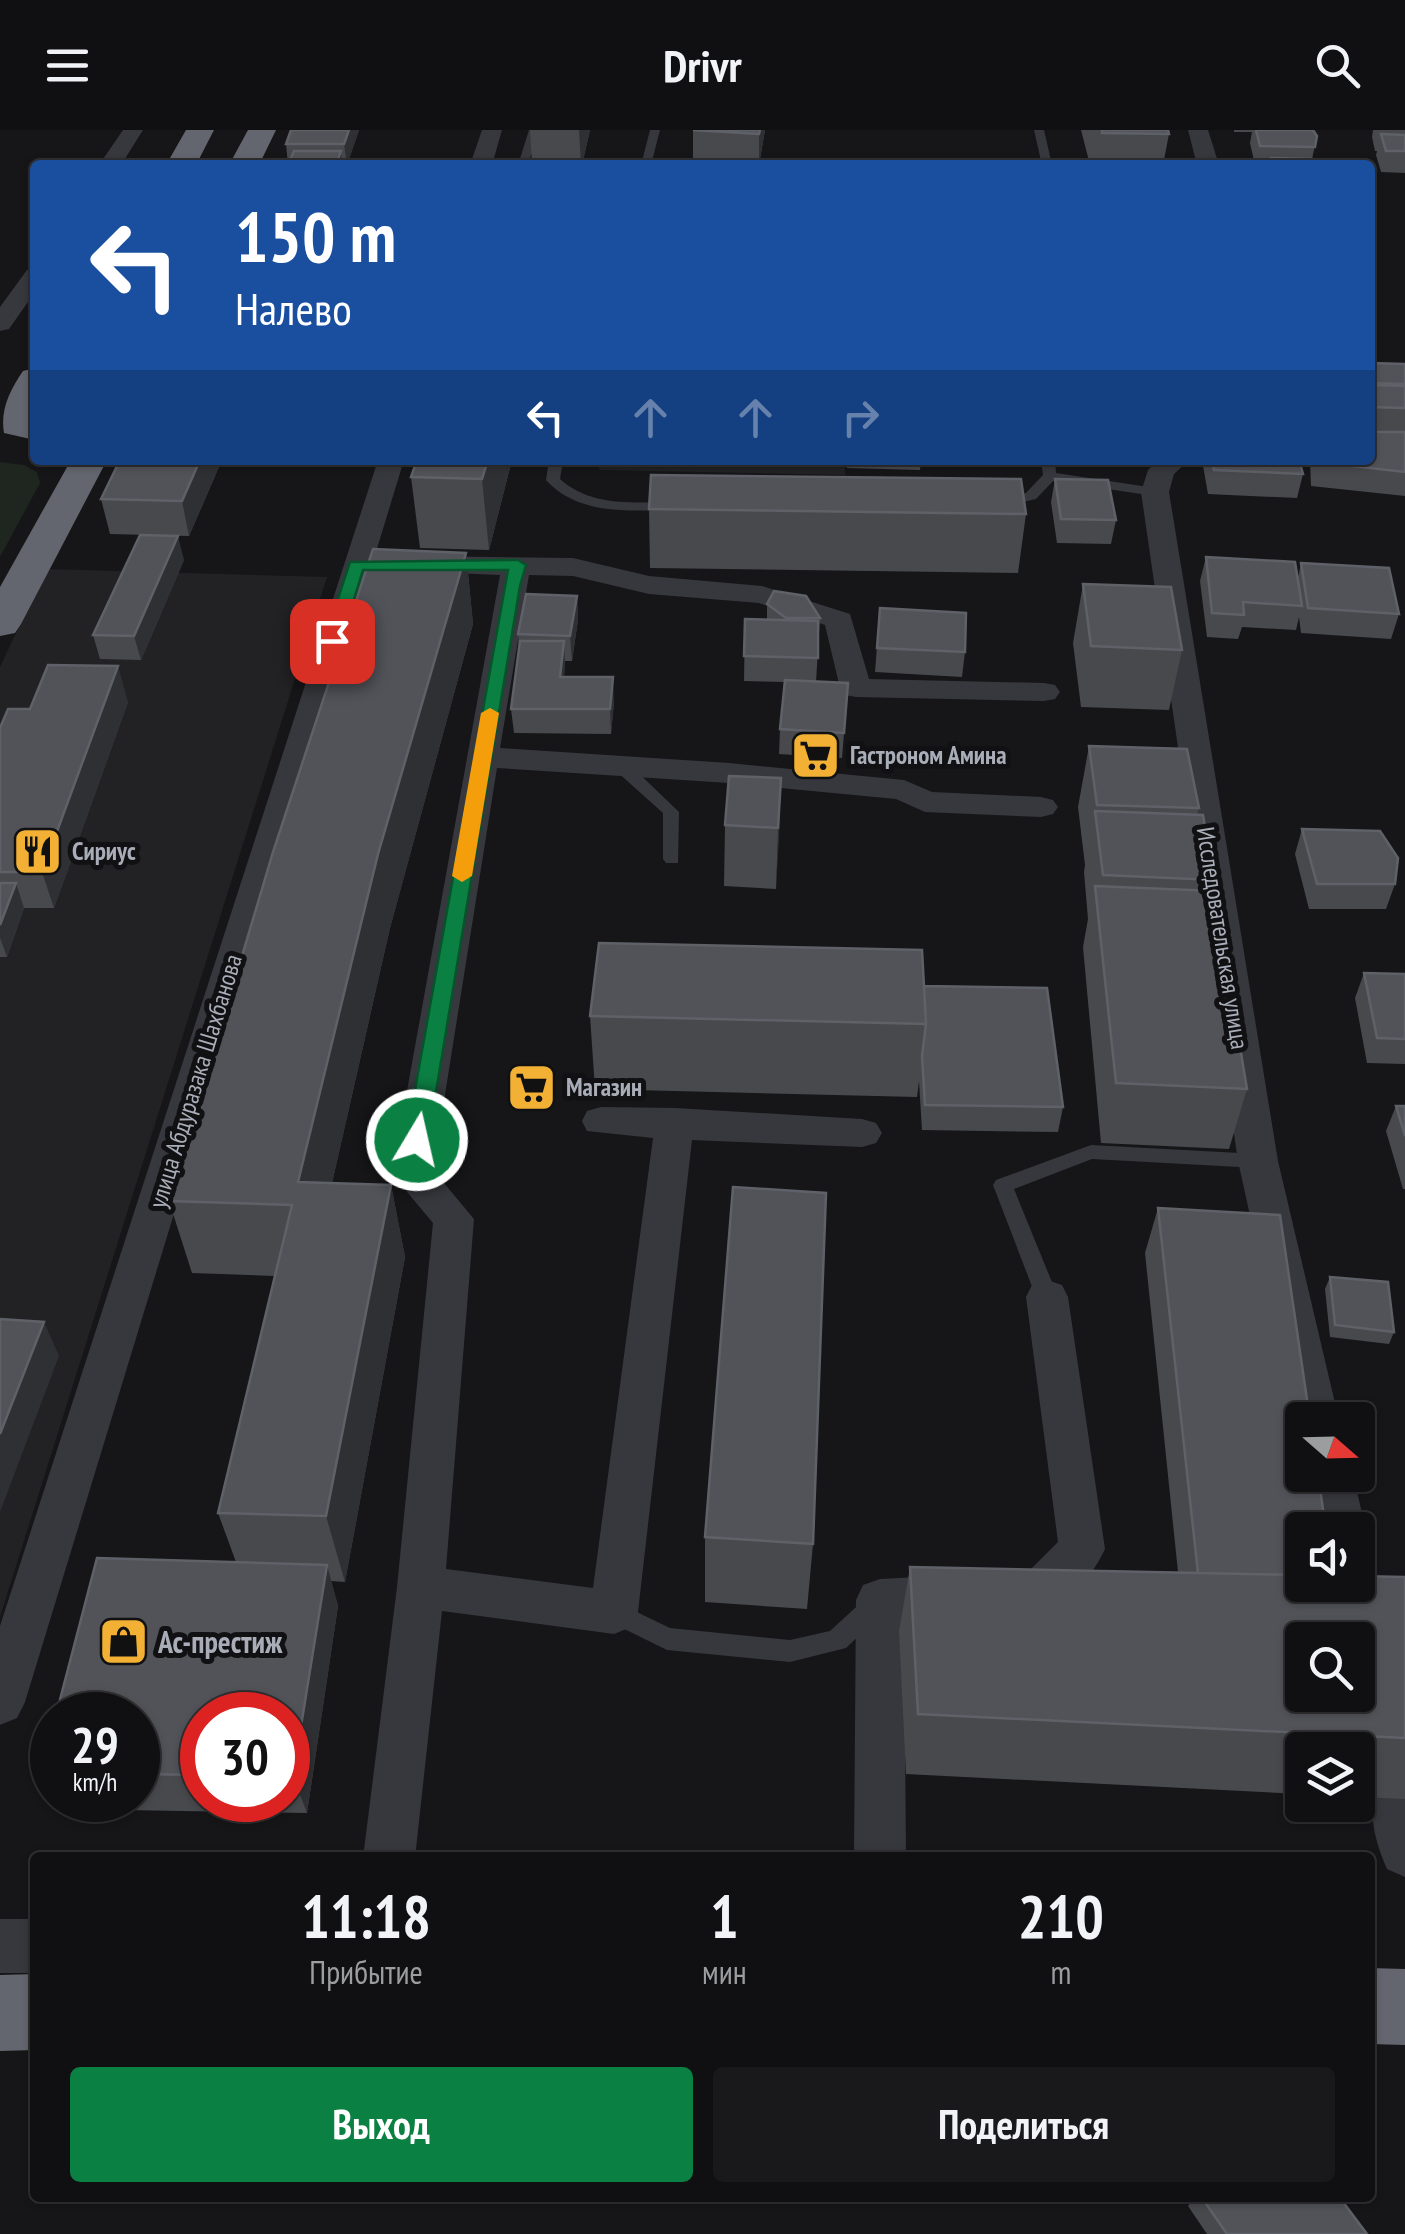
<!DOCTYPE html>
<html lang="ru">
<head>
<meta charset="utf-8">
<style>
  :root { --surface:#101012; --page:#19191b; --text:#f1f3f6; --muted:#9c9d9f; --line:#303032; --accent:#0b8043 }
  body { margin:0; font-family:"PT Sans Narrow",sans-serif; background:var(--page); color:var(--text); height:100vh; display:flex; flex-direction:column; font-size:38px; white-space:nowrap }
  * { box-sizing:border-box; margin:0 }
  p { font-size:32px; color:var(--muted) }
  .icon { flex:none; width:55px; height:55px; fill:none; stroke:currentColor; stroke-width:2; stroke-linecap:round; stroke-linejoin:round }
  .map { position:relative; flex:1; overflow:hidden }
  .details { position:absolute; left:30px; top:1722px; width:1345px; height:350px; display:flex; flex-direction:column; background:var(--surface); border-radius:10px; box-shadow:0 2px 8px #0004,0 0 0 2px var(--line) }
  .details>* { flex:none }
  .banner { position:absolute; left:30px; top:30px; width:1345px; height:305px; border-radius:10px; box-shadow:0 2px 8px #0004,0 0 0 2px var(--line); background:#1a4fa0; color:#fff; overflow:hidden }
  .needle { width:65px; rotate:110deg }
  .buttons { position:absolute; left:1285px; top:1272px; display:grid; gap:20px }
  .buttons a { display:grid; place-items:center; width:90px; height:90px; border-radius:10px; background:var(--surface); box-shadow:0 2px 8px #0004,0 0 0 2px var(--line); font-size:50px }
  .speed { position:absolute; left:30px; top:1562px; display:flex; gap:20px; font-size:50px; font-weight:700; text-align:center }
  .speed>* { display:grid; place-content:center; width:130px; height:130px; border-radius:50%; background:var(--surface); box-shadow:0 2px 8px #0004,0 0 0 2px var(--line); line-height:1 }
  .speed small { font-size:25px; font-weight:400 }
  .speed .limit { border:15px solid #d22; background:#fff; color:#111 }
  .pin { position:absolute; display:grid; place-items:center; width:85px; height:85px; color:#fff; margin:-42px; border-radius:20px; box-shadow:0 5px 15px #0006 }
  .me { position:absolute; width:110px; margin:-55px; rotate:9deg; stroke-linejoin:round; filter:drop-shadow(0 0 8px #0008) }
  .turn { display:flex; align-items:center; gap:35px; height:210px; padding:0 40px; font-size:45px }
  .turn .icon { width:130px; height:130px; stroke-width:2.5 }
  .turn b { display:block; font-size:70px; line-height:85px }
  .lanes { display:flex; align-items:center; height:95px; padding:0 40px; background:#0003; justify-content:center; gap:50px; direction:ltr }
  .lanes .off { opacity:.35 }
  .eta { display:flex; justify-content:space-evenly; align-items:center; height:170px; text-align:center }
  .eta b { font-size:60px; font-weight:700; line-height:70px }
  .action { display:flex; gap:20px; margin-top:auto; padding:20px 40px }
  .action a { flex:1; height:115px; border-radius:10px; background:var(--accent); color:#fff; font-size:40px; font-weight:700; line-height:115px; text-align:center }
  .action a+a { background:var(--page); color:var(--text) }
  header { display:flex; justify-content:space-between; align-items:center; height:130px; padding:0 40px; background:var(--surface); font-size:45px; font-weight:700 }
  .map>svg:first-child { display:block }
</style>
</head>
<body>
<header><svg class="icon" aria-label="menu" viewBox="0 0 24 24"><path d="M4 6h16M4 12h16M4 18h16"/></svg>Drivr<svg class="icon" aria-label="search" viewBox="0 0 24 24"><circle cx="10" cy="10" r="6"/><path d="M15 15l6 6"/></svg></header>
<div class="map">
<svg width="1405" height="2104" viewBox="0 0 1405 2104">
  <rect width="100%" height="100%" fill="#161618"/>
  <!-- built -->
  <path fill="#222225" d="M 601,330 L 845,330 L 845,345 L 599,340 Z
    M 46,439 L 327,447 L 0,1487 L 0,537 Z"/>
  <!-- green -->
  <path fill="#1e261f" d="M 0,332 L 24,335 L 37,342 L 40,353 L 0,427 Z"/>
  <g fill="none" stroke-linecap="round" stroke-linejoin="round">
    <!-- lane -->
    <path fill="#37383d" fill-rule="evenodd" d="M 529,0 L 539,0 L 528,35 L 518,35 Z
      M 650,0 L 660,0 L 651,35 L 641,35 Z
      M 1034,0 L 1044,0 L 1052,35 L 1042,35 Z
      M 549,330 L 563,330 L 560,349 C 592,378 636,372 677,372 L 684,376 L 677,380 C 632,380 580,387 546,350 Z
      M 1041,330 L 1055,330 L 1056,343 L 1155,358 L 1162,362 L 1155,366 L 1053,351 L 1036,369 L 996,378 L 996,372 L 1026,363 L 1043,345 Z
      M 621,631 L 627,632 L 679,682 L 678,733 L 666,733 L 663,729 L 663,683 L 615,640 L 615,632 Z
      M 1091,1015 L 1258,1024 L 1268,1031 L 1258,1038 L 1092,1029 L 1014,1059 L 1058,1167 L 1054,1173 L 1040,1173 L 1036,1167 L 993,1055 L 996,1050 Z
      M 875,1464 L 883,1467 L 887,1475 L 883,1483 L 846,1518 L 790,1532 L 667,1520 L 606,1490 L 602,1482 L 606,1474 L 614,1471 L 670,1498 L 790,1510 L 830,1501 L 867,1467 Z"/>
    <!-- street -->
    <path fill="#37383d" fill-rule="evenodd" d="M 123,0 L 143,0 L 121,35 L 99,35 Z
      M 482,0 L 502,0 L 492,35 L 470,35 Z
      M 1188,0 L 1208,0 L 1219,35 L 1197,35 Z
      M 35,138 L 35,162 L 9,199 L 0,201 L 0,177 L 27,140 Z
      M 378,330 L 404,330 L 25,1572 L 17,1588 L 0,1595 L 0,1496 Z
      M 1158,330 L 1189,330 L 1174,344 L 1169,362 L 1278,1031 L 1339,1290 L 1302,1290 L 1302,1304 L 1295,1290 L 1238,1031 L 1141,362 L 1148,340 Z
      M 415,426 L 573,428 L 649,446 L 762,456 L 850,484 L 869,549 L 1044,553 L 1055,555 L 1060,562 L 1055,569 L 1044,571 L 856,567 L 845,565 L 840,558 L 825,495 L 759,473 L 649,464 L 573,446 L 529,445 L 500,618 L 729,633 L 904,650 L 932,662 L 1041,667 L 1053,670 L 1058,677 L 1053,684 L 1041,687 L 925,682 L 896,669 L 729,653 L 497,638 L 433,1040 L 474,1089 L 446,1439 L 593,1458 L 653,1008 L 587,1001 L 582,991 L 587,981 L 601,977 L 675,978 L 862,989 L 876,993 L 882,1003 L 876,1013 L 862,1017 L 692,1010 L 638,1482 L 631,1497 L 614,1504 L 442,1481 L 415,1728 L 363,1728 L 397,1457 L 433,1093 L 392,1044 L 500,445 L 405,441 L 401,435 L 405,429 Z
      M 1047,1150 L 1062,1155 L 1068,1167 L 1105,1419 C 1086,1460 1046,1496 1000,1479 L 993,1464 L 1000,1449 L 1028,1442 L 1058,1412 L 1026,1167 L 1032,1155 Z
      M 1307,1345 L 1353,1345 L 1366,1400 L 1359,1414 L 1358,1400 L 1320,1400 Z
      M 959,1445 L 976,1451 L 983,1466 L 976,1481 L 959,1487 L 904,1490 L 906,1728 L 854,1728 L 856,1470 L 863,1455 L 880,1449 Z
      M 1396,1644 L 1405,1648 L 1405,1747 L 1387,1739 C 1375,1712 1366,1679 1378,1651 Z
      M 0,1789 L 35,1789 L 35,1843 L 0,1843 Z"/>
    <!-- highway -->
    <path fill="#63666e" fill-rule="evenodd" d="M 186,0 L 214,0 L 196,35 L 166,35 Z
      M 248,0 L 276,0 L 259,35 L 229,35 Z
      M 35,238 L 35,275 L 31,282 L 35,288 L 35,310 L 4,303 C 0,280 10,260 23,241 Z
      M 71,330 L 107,330 L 21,494 L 15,503 L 0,506 L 0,457 Z
      M 1370,1838 L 1405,1839 L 1405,1915 L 1370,1914 Z
      M 35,1844 L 35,1920 L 0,1921 L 0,1845 Z"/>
  </g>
  <!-- wall -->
  <path fill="#47494d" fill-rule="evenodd" d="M 291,0 L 359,0 L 347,35 L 288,35 L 286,14 Z
    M 530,0 L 590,0 L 582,35 L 532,35 Z
    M 693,0 L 765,0 L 759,35 L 693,32 Z
    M 1081,0 L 1168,0 L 1169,4 L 1163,35 L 1090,35 Z
    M 1234,0 L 1313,0 L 1317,6 L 1312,29 L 1313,35 L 1255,35 L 1250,13 L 1252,2 L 1234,2 Z
    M 1373,0 L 1405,0 L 1405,43 L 1381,42 L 1376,25 L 1377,21 L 1375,21 L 1372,7 Z
    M 1370,207 L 1375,220 L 1372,233 L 1405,234 L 1405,301 L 1370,301 Z
    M 1405,302 L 1405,366 L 1311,356 L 1310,330 L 1370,330 Z
    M 222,330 L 189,406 L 110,404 L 101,369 Z
    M 417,330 L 512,330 L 489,420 L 420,418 L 411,347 Z
    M 846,330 L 921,330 L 920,340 L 847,338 Z
    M 1202,330 L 1299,330 L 1303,344 L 1297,368 L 1208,364 Z
    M 1055,349 L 1116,390 L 1111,414 L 1057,413 L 1051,372 Z
    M 649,379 L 1026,384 L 1018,443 L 650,438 Z
    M 466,423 L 473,494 L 390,798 L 332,1053 L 391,1055 L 405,1127 L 345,1452 L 331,1451 L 338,1476 L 307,1683 L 64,1679 L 58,1670 L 138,1670 L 138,1585 L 236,1432 L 218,1383 L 275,1146 L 192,1143 L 169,1071 ZM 202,1585 L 288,1585 L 288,1670 L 202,1670 Z
    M 1206,427 L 1298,448 L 1301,433 L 1399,484 L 1391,509 L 1301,503 L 1299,487 L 1296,500 L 1242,497 L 1238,509 L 1207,507 L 1200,451 Z
    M 184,430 L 141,530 L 100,529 L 93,505 Z
    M 1083,454 L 1182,520 L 1169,580 L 1081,577 L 1073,513 Z
    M 577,466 L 578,490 L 572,531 L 565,531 L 564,547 L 614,572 L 611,604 L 514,603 L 511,579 L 519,516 L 518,504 Z
    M 767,474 L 820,488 L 816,552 L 848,553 L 842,628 L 779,624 L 780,599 L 785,552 L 744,551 L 745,489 L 767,490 Z
    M 880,478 L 965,522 L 962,547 L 875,542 Z
    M 128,572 L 54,778 L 24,778 L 7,827 L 0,827 L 0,598 Z
    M 1089,616 L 1199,678 L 1197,685 L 1214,750 L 1211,761 L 1247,959 L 1229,1019 L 1101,1013 L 1083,817 L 1088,789 L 1084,742 L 1085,735 L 1078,677 Z
    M 781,648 L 776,759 L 724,756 L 725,695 Z
    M 1302,699 L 1395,754 L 1386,779 L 1309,779 L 1295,724 Z
    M 1364,843 L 1405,844 L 1405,934 L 1367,933 L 1355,868 Z
    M 924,856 L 1063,977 L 1058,1002 L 922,1000 L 919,951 L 917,967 L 595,959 L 590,886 Z
    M 1396,976 L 1405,976 L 1405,1059 L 1403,1059 L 1386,1001 Z
    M 1158,1078 L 1302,1455 L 1405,1447 L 1405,1669 L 1358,1667 L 1358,1620 L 1302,1620 L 1302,1664 L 906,1644 L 899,1501 L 910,1437 L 1178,1442 L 1145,1123 Z
    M 1330,1147 L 1394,1202 L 1389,1214 L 1330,1207 L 1325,1159 Z
    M 705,1407 L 813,1414 L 807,1479 L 705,1472 Z
    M 52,1599 L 52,1660 L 41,1642 Z
    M 1194,2068 L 1340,2068 L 1367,2104 L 1207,2104 L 1188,2076 Z"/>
  <!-- shaded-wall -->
  <path fill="#2f3033" d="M 349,0 L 359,0 L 347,35 L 344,14 Z
    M 579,0 L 590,0 L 582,35 L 581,35 Z
    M 760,0 L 765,0 L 759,35 L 759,4 Z
    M 341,21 L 342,35 L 336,35 Z
    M 200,330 L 222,330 L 189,406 L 182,371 Z
    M 488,330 L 512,330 L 489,420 L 482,349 Z
    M 178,406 L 184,430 L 141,530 L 134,506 Z
    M 466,423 L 473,494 L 390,798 L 316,1124 L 298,1052 L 378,724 Z
    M 577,466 L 578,490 L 572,531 L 570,506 Z
    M 564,511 L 565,536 L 561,572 L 560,547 Z
    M 118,536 L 128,572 L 54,778 L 42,742 Z
    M 613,547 L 614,572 L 611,604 L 610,579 Z
    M 781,648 L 779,709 L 776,759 L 778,698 Z
    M 16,753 L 24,778 L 7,827 L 0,808 L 0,795 Z
    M 391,1055 L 405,1127 L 345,1452 L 326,1386 Z
    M 44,1192 L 59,1226 L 0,1382 L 0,1304 Z
    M 327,1435 L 338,1476 L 307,1683 L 293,1646 Z"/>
  <!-- building -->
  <path fill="#525359" stroke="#5f6168" stroke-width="2.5" fill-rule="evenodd" d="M 291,0 L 349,0 L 344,14 L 286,14 Z
    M 693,0 L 760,0 L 759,4 Z
    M 1102,0 L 1168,0 L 1169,4 L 1102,3 Z
    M 1256,0 L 1313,0 L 1317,6 L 1315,17 L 1260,16 Z
    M 1381,4 L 1405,5 L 1405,21 L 1386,21 Z
    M 294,21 L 341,21 L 336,35 L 288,35 Z
    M 1271,28 L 1312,29 L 1313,35 L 1272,35 Z
    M 1370,207 L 1375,220 L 1370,220 Z
    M 1370,233 L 1405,234 L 1405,254 L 1370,253 Z
    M 1370,255 L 1405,256 L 1405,278 L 1370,277 Z
    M 1370,302 L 1405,302 L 1405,342 L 1317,332 L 1317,330 L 1370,330 Z
    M 120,330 L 200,330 L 182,371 L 101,369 Z
    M 417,330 L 488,330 L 482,349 L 411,347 Z
    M 1212,330 L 1299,330 L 1303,344 L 1214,340 Z
    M 651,345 L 1021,349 L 1026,384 L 649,379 Z
    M 1055,349 L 1108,350 L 1116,390 L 1061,389 Z
    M 140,405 L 178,406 L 134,506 L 93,505 Z
    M 373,419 L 466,423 L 378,724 L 298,1052 L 391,1055 L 326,1386 L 218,1383 L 292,1075 L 169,1071 L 273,722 Z
    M 1206,427 L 1295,432 L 1302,476 L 1243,472 L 1244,485 L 1212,483 Z
    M 1301,433 L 1389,438 L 1399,484 L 1308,478 Z
    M 1083,454 L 1171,457 L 1182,520 L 1091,516 Z
    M 774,461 L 806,466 L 820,488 L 786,488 L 767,474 Z
    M 526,464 L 577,466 L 570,506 L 518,504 Z
    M 880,478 L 966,483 L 965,522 L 877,518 Z
    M 745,489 L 818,491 L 818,528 L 744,526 Z
    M 520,511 L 564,511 L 560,547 L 613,547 L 610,579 L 511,579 Z
    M 48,535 L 118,536 L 42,742 L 0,742 L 0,598 L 8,579 L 30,579 Z
    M 785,550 L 848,553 L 844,603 L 780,599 Z
    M 1089,616 L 1187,619 L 1199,678 L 1097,675 Z
    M 729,646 L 781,648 L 778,698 L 725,695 Z
    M 1095,681 L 1203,685 L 1214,750 L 1103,745 Z
    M 1302,699 L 1380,701 L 1398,728 L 1395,754 L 1317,754 Z
    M 0,753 L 16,753 L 0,795 Z
    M 1095,756 L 1214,761 L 1247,959 L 1116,953 Z
    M 599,813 L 922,820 L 926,894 L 590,886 Z
    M 1364,843 L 1405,844 L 1405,909 L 1377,908 Z
    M 924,856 L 1047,858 L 1063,977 L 925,975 L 922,926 L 926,894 Z
    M 1396,976 L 1405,976 L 1405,1006 Z
    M 733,1057 L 826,1063 L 813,1414 L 705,1407 Z
    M 1158,1078 L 1280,1085 L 1310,1290 L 1302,1290 L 1302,1345 L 1318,1345 L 1326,1400 L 1302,1400 L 1302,1445 L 1198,1443 Z
    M 1330,1147 L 1388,1152 L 1394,1202 L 1335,1195 Z
    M 0,1189 L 44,1192 L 0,1304 Z
    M 97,1428 L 327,1435 L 293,1646 L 288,1646 L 288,1585 L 202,1585 L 202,1645 L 138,1644 L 138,1585 L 56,1585 Z
    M 910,1437 L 1302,1445 L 1302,1455 L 1358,1455 L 1358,1446 L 1405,1447 L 1405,1608 L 918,1584 ZM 1302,1510 L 1358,1510 L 1358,1565 L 1302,1565 Z
    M 52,1599 L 52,1643 L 41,1642 Z
    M 1202,2068 L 1340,2068 L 1367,2104 L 1227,2104 Z"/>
  <!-- route -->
  <path fill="#0b8043" stroke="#07532c" stroke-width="2.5" d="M 518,430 L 526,435 L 520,456 L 428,1010 L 417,1018 L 406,1010 L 508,440 L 363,440 L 341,511 L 332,516 L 324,511 L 350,432 Z"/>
  <!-- slow -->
  <path fill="#f59e0b" d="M 490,578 L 499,583 L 472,746 L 462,752 L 452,746 L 481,583 Z"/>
  <!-- icons -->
  <defs>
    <symbol id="supermarket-square" viewBox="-11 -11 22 22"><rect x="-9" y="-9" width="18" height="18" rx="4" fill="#f2b134" stroke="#111113"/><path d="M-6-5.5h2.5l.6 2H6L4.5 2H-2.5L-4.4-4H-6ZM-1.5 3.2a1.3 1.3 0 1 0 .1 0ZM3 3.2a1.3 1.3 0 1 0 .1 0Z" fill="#111"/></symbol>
    <symbol id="restaurant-square" viewBox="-11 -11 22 22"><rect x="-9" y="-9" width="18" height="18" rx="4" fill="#f2b134" stroke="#111113"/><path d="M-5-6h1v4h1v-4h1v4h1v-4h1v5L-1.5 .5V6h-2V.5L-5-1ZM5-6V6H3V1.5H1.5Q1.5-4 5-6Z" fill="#111"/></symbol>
    <symbol id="shop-square" viewBox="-11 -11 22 22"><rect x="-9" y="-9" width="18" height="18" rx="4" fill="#f2b134" stroke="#111113"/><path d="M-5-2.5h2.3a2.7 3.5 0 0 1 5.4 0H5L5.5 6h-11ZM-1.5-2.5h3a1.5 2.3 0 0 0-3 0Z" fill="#111"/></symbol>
  </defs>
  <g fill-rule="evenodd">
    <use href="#supermarket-square" x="788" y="598" width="55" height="55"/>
    <use href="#restaurant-square" x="10" y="694" width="55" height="55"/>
    <use href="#supermarket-square" x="504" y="930" width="55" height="55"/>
    <use href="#shop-square" x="96" y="1484" width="55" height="55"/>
  </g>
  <g text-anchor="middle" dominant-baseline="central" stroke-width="10" stroke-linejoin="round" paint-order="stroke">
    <!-- poi labels -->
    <g font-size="25" font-weight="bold" fill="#a8adb8" stroke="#111113" text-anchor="start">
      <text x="850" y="625">Гастроном Амина</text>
      <text x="72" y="721">Сириус</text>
      <text x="566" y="957">Магазин</text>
    </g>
    <!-- street labels -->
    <g font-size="25" fill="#a8adb8" stroke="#111113">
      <text transform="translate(1223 808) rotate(81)">Исследовательская улица</text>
      <text transform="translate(195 951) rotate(-73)">улица Абдуразака Шахбанова</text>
    </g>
    <!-- near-poi labels -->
    <g font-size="30" font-weight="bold" fill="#a8adb8" stroke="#111113" text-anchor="start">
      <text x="158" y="1511">Ас-престиж</text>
    </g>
  </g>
</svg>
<div class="buttons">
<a><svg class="needle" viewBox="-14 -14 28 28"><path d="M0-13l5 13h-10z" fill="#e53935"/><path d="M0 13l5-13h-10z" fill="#9c9d9f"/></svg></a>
<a><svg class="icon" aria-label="sound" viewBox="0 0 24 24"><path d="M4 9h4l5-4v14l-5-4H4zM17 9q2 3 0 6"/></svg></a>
<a><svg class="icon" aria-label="search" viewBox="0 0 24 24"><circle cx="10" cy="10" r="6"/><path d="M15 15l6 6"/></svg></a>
<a><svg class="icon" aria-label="layers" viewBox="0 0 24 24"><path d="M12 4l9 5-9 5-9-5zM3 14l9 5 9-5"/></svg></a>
</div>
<div class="speed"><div>29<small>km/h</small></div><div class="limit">30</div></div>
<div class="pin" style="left:332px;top:511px;background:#d93025"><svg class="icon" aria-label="arrive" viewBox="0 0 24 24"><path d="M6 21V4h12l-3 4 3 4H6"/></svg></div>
<svg class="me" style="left:417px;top:1010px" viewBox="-20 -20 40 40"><circle r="17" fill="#0b8043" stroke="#fff" stroke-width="3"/><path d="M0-11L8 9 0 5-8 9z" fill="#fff"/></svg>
<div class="banner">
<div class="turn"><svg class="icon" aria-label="left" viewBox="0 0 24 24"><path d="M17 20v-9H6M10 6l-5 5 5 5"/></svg><div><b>150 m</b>Налево</div></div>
<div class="lanes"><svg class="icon" aria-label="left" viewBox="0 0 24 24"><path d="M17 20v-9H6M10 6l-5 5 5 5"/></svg><svg class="icon off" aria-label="ahead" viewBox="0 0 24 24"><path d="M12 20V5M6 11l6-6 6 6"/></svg><svg class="icon off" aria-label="ahead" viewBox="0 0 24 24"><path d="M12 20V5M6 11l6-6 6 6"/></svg><svg class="icon off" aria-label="right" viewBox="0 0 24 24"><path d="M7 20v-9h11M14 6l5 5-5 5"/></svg></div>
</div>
<section class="details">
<div class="eta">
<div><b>11:18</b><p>Прибытие</p></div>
<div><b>1</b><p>мин</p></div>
<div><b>210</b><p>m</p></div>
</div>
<div class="action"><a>Выход</a><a>Поделиться</a></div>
</section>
</div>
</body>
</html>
